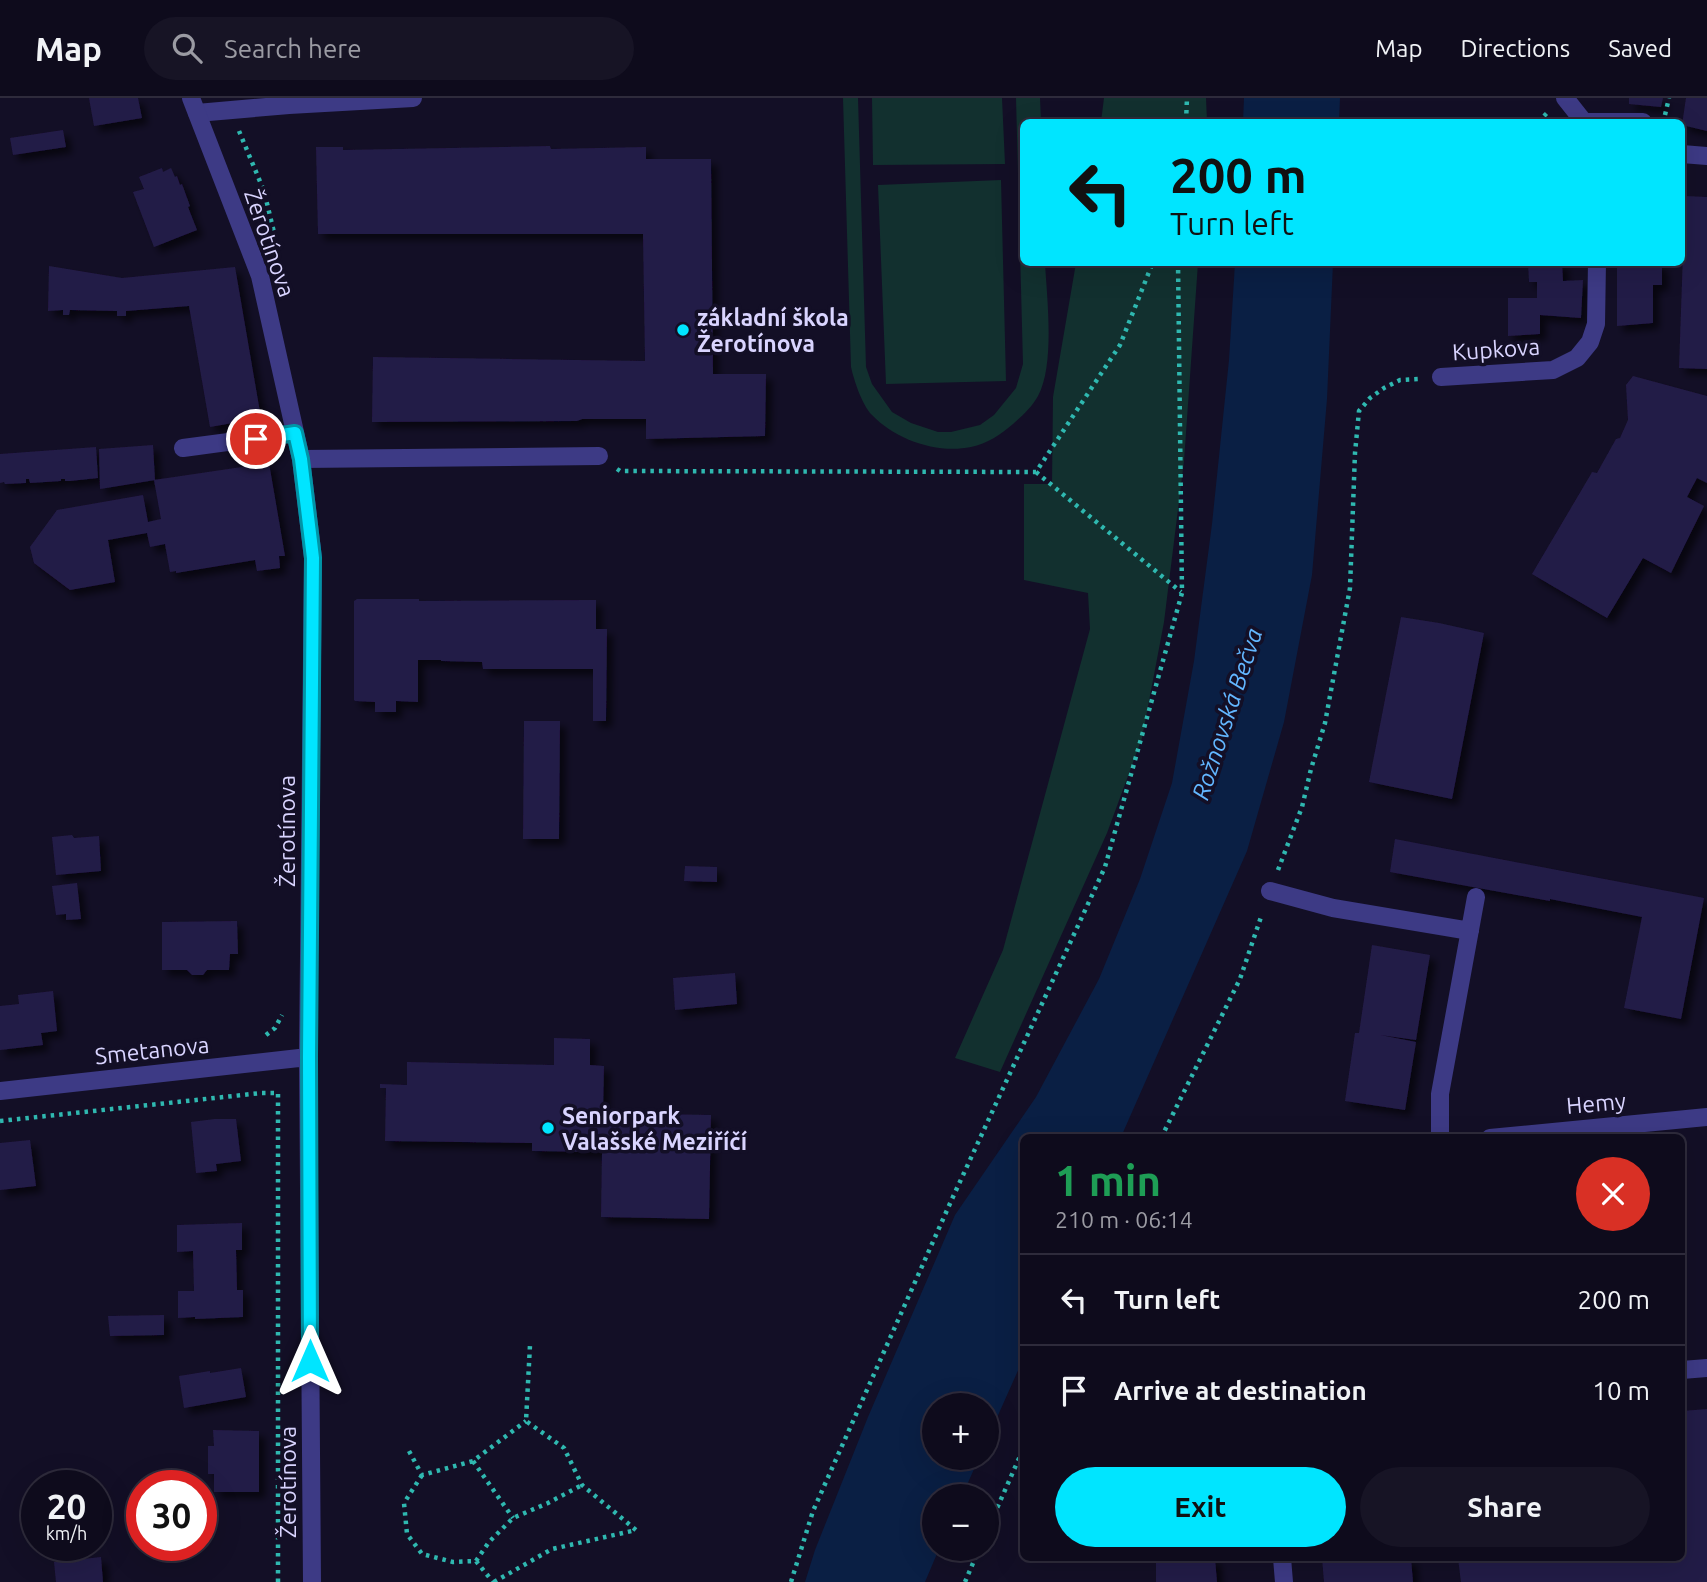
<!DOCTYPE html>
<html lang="en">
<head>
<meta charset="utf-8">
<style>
  :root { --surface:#0e0b1c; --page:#171425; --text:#f1f3f6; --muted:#9b9ba3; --line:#2e2b3b; --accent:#00e5ff }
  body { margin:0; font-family:Ubuntu,sans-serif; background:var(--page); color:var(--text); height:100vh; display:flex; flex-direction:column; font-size:26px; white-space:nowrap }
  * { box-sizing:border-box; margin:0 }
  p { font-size:23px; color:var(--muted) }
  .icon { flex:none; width:38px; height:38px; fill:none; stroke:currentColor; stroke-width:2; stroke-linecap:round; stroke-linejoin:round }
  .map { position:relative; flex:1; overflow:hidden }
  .panel { position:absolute; left:1020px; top:1036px; width:665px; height:427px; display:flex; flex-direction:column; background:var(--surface); border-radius:10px; box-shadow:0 7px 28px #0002,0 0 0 2px var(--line) }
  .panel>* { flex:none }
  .hud { position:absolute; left:1020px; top:21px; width:665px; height:147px; border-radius:10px; box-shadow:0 7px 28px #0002,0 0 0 2px var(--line); background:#00e5ff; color:#111; overflow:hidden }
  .tools { position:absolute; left:922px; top:1295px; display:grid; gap:14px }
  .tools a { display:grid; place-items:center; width:77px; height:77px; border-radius:50%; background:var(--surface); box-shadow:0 7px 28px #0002,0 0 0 2px var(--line); font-size:35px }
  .speed { position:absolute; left:21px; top:1372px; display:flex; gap:14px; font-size:35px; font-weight:700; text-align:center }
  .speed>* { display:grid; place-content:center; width:91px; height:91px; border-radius:50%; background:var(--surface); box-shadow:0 7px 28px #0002,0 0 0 2px var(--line); line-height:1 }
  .speed small { font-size:18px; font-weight:400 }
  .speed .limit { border:10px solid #d22; background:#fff; color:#111 }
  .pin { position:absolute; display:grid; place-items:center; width:60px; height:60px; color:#fff; margin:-30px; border:4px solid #fff; border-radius:50%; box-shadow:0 2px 7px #0007 }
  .me { position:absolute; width:77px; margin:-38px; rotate:0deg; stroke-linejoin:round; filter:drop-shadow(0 0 5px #0008) }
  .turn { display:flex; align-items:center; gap:24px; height:147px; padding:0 35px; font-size:32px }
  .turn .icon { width:91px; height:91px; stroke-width:2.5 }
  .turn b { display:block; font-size:49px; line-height:60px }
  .round { display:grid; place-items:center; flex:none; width:74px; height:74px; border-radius:37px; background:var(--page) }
  .summary { display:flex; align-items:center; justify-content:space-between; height:119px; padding:0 35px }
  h1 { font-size:42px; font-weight:700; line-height:52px; color:#1e9e55 }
  .action { display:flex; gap:14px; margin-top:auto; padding:14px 35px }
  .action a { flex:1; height:80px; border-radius:42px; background:var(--accent); color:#111; font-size:28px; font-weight:700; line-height:80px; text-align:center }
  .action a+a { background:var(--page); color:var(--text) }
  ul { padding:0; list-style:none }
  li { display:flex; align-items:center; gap:21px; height:91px; padding:0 35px; border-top:2px solid var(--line) }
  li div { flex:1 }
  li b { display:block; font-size:26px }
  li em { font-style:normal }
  header { display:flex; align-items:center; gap:42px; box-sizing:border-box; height:98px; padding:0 35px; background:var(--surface); border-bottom:2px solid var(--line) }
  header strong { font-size:33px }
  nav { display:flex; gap:38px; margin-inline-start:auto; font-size:24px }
  .search { width:490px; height:63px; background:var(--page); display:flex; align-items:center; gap:18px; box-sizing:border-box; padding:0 24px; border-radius:38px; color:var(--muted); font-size:26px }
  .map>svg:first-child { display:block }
</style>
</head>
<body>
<header>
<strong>Map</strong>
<div class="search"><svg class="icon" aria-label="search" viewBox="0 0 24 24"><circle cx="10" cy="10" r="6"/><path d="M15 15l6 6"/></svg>Search here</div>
<nav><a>Map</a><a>Directions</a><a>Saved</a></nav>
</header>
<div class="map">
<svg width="1707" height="1484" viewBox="0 0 1707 1484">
  <defs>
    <filter id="shadow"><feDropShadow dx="6" dy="6" stdDeviation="3.5" flood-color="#0009"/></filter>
  </defs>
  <rect width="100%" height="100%" fill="#130f26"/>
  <!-- green -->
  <path fill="#12302f" d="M 843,0 L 858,0 L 866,269 L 872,286 L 892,314 L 911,325 L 938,334 L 951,334 L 980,327 L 994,317 L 1016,290 L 1023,266 L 1016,0 L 1040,0 L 1041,24 L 1024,24 L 1024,164 L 1045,165 C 1047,201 1055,266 1038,298 C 1032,309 1022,318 1013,326 C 1001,336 987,346 971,349 C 937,356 896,342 872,317 C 862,307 854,282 851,269 Z
    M 872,0 L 1002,0 L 1005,66 L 873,67 Z
    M 1104,0 L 1206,0 L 1207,24 L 1101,24 Z
    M 1001,82 L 1006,283 L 886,286 L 878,87 Z
    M 1076,165 L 1198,165 L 1184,363 L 1164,524 L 1142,640 L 1107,735 L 1000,974 L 955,960 L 1003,852 L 1090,531 L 1088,495 L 1024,482 L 1024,386 L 1052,386 L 1053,299 Z"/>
  <!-- water -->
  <path fill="#0a1f44" d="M 1244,0 L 1340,0 L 1339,24 L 1243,24 Z
    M 1235,165 L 1333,165 L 1327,301 L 1312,477 L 1284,624 L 1247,753 L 1121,1039 L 1024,1040 L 1024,1259 L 987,1342 L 987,1307 L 934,1307 L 934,1360 L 979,1360 L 962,1398 L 934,1398 L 934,1451 L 939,1451 L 925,1484 L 805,1484 L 815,1452 L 868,1319 L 955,1117 L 1036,999 L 1099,881 L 1140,781 L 1172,685 L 1194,563 L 1212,426 L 1229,262 Z"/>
  <!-- building -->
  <path fill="#241b47" filter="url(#shadow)" d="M 89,0 L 138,0 L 142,20 L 94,28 Z
    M 1629,0 L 1663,0 L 1661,9 L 1629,6 Z
    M 1686,0 L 1707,0 L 1707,33 L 1682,27 Z
    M 63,32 L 66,49 L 13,57 L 10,40 Z
    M 550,48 L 551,51 L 646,49 L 646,61 L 711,61 L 713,276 L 766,276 L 765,338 L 646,341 L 646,321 L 582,321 L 577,323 L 372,324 L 373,259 L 645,263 L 643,136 L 318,136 L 316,49 L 343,49 L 343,52 Z
    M 162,70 L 163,74 L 171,70 L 175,79 L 177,78 L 180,87 L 182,86 L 190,108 L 188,109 L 197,132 L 154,149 L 133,94 L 144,91 L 139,79 Z
    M 1685,98 L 1707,99 L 1707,271 L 1679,270 Z
    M 1528,164 L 1562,164 L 1563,183 L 1583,182 L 1581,220 L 1540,217 L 1540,236 L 1508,238 L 1508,200 L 1537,200 L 1537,184 L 1529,184 Z
    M 1617,164 L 1660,164 L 1660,170 L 1662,170 L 1662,187 L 1653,187 L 1653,225 L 1617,228 Z
    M 49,168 L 122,180 L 235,169 L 261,320 L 210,329 L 189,208 L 126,213 L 126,218 L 117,218 L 117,213 L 70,212 L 69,217 L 63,217 L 63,212 L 48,213 Z
    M 1633,278 L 1707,298 L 1707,385 L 1697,380 L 1687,399 L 1704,408 L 1671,475 L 1643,460 L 1607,520 L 1532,476 L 1591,376 L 1592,374 L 1597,375 L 1616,341 L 1620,340 L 1628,322 L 1626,287 Z
    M 153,347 L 155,382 L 100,391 L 99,351 Z
    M 96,349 L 98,380 L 70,383 L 65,383 L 65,381 L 61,381 L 61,383 L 30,385 L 29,381 L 26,381 L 26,385 L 5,386 L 4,384 L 0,385 L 0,356 Z
    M 269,365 L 285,458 L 279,458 L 280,470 L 257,473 L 255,462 L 176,475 L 176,473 L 170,474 L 165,446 L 150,449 L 147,435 L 108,442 L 115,484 L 70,492 L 34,465 L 30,449 L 57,412 L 143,397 L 148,424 L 161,421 L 154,382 Z
    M 357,501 L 419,501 L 419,503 L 596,502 L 596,531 L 607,531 L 606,623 L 593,623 L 593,571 L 483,571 L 482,564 L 441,563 L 441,562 L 418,562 L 418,604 L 396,603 L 396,614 L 375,614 L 375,604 L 355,603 L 354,602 L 354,503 Z
    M 1401,519 L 1439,525 L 1484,535 L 1452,701 L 1369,684 Z
    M 524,623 L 560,623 L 559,741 L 523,741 Z
    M 72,737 L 74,740 L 99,738 L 101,773 L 56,777 L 52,739 Z
    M 1395,741 L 1704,800 L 1681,921 L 1624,910 L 1642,819 L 1550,801 L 1550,803 L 1390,774 Z
    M 685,768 L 717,769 L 717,784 L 684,783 Z
    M 77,785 L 81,821 L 66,822 L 66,816 L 56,817 L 52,788 Z
    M 237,823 L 238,856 L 230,856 L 229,872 L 207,872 L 203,877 L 192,877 L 187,872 L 162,872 L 162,824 Z
    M 1372,847 L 1430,857 L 1416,942 L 1380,937 L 1416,944 L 1405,1012 L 1345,1003 L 1355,935 L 1359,935 Z
    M 735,875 L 737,906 L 675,912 L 673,880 Z
    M 53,893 L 57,933 L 41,935 L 43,947 L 0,952 L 0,908 L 19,906 L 18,897 Z
    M 554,940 L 590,941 L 590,967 L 604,968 L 603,1015 L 711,1017 L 709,1121 L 601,1119 L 602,1054 L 532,1053 L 532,1045 L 385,1043 L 386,990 L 380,990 L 380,986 L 407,987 L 407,964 L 554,967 Z
    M 215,1021 L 236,1021 L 241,1063 L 216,1066 L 217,1073 L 196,1075 L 191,1024 Z
    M 30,1042 L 36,1088 L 0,1092 L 0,1045 Z
    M 242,1125 L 242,1152 L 236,1152 L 237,1192 L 243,1192 L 243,1219 L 195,1221 L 195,1219 L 178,1220 L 178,1193 L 194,1193 L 193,1153 L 177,1154 L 177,1127 Z
    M 164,1217 L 164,1237 L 110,1238 L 108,1218 Z
    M 241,1270 L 246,1299 L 184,1310 L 179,1278 L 210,1273 L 210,1275 Z
    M 1707,1311 L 1707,1484 L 1461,1484 L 1458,1460 L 1682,1460 L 1682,1313 Z
    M 213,1332 L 259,1333 L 259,1394 L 214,1394 L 214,1376 L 208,1376 L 208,1348 L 214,1348 Z
    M 101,1459 L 103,1484 L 56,1484 L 54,1464 Z
    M 1156,1460 L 1215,1460 L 1217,1484 L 1156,1484 Z
    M 1322,1460 L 1411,1460 L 1413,1484 L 1324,1484 Z"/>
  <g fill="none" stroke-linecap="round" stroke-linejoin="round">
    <!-- path -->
    <path stroke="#2fb8b0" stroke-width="4.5" stroke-dasharray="3.5 5" stroke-linecap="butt" d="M 1665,17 L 1669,0
      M 1186,24 L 1187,0
      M 1538,24 L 1547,15
      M 239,33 L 264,93 L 278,151
      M 617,371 L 620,373 L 1036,374 L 1120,247 L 1153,164
      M 1036,374 L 1181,494
      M 1278,772 L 1302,709 L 1311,671 L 1325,625 L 1350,490 L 1355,355 L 1359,313 L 1370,300 L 1384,290 L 1400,282 L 1420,281
      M 266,937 L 275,930 L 282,917
      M 0,1023 L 261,995 L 278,995 L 278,1484
      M 1161,1040 L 1240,881 L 1262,816
      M 409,1353 L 422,1377 L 473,1363 L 526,1323
      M 473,1363 L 513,1420
      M 422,1377 L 404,1405 L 407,1436 L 422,1456 L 453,1464 L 476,1463 L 493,1484
      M 987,1433 L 1024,1349
      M 476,1463 L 489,1444 L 513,1420 L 548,1405 L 582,1387
      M 494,1484 L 552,1451 L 636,1432 L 582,1387 L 564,1350 L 526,1323 L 530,1247
      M 791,1484 L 813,1413 L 952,1101 L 1105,769 L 1182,495 L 1178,164
      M 965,1484 L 979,1451"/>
    <!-- service -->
    <path stroke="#3d3a85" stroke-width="18" d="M 197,15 L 289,7 L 413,0
      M 183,350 L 295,335
      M 301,361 L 599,358
      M 1270,793 L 1333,810 L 1470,833
      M 1440,1040 L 1440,996 L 1476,799
      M 1682,1272 L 1707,1270
      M 1282,1460 L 1284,1484"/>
    <!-- minor -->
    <path stroke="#3d3a85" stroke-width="18" d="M 191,0 L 260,178 L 301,361 L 313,460 L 308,959 L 312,1484
      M 1565,0 L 1584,24
      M 1584,24 L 1643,24
      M 1682,56 L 1707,58
      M 1441,279 L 1553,272 L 1577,260 L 1590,244 L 1596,226 L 1597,164
      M 0,993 L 308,959
      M 1490,1040 L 1707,1019"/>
  </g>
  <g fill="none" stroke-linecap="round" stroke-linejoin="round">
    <defs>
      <path id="route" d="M 256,341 L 295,335 L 301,361 L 313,460 L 309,959 L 310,1263"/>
    </defs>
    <!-- route casing -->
    <use href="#route" stroke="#0095a6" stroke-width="18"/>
    <!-- route -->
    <use href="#route" stroke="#00e5ff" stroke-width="12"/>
  </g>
  <!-- markers -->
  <g fill="#00e5ff" stroke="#130f26" stroke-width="2.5">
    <circle cx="683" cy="232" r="7"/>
    <circle cx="548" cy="1030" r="7"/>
  </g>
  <g text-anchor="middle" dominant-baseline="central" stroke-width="7" stroke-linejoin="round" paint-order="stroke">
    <!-- street labels -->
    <g font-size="23" fill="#d9d4ff" stroke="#130f26">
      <text transform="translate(270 145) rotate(71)">Žerotínova</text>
      <text transform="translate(1496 251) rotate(-4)">Kupkova</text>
      <text transform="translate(286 733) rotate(-90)">Žerotínova</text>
      <text transform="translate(152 952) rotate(-6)">Smetanova</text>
      <text transform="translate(1596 1005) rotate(-5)">Hemy</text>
      <text transform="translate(287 1384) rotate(-90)">Žerotínova</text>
    </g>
    <!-- poi labels -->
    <g font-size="23" font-weight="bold" fill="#d9d4ff" stroke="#130f26" text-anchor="start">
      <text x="697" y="219">základní škola<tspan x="697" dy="26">Žerotínova</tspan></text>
      <text x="562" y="1017">Seniorpark<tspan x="562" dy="26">Valašské Meziříčí</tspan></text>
    </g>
    <!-- water labels -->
    <g font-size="24" font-style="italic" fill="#62b6ff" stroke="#130f26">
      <text transform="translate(1227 616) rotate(-72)">Rožnovská Bečva</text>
    </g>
  </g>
</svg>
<div class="tools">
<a>+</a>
<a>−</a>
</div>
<div class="speed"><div>20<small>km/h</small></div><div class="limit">30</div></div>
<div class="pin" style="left:256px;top:341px;background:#d93025"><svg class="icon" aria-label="arrive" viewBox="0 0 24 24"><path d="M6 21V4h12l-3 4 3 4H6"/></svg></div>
<svg class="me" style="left:310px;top:1263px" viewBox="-20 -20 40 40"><path d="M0-17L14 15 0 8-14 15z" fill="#00e5ff" stroke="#fff" stroke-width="4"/></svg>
<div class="hud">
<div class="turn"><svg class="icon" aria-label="left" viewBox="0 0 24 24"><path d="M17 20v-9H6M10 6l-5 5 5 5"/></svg><div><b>200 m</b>Turn left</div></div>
</div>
<section class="panel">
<div class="summary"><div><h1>1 min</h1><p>210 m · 06:14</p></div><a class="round" style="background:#d93025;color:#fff"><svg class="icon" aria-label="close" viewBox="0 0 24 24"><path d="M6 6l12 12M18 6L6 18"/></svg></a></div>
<ul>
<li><svg class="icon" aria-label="left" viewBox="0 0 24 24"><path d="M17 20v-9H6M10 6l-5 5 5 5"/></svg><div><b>Turn left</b></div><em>200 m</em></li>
<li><svg class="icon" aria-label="arrive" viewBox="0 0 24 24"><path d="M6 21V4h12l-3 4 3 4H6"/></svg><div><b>Arrive at destination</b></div><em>10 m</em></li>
</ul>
<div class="action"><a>Exit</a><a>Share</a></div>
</section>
</div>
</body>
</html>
